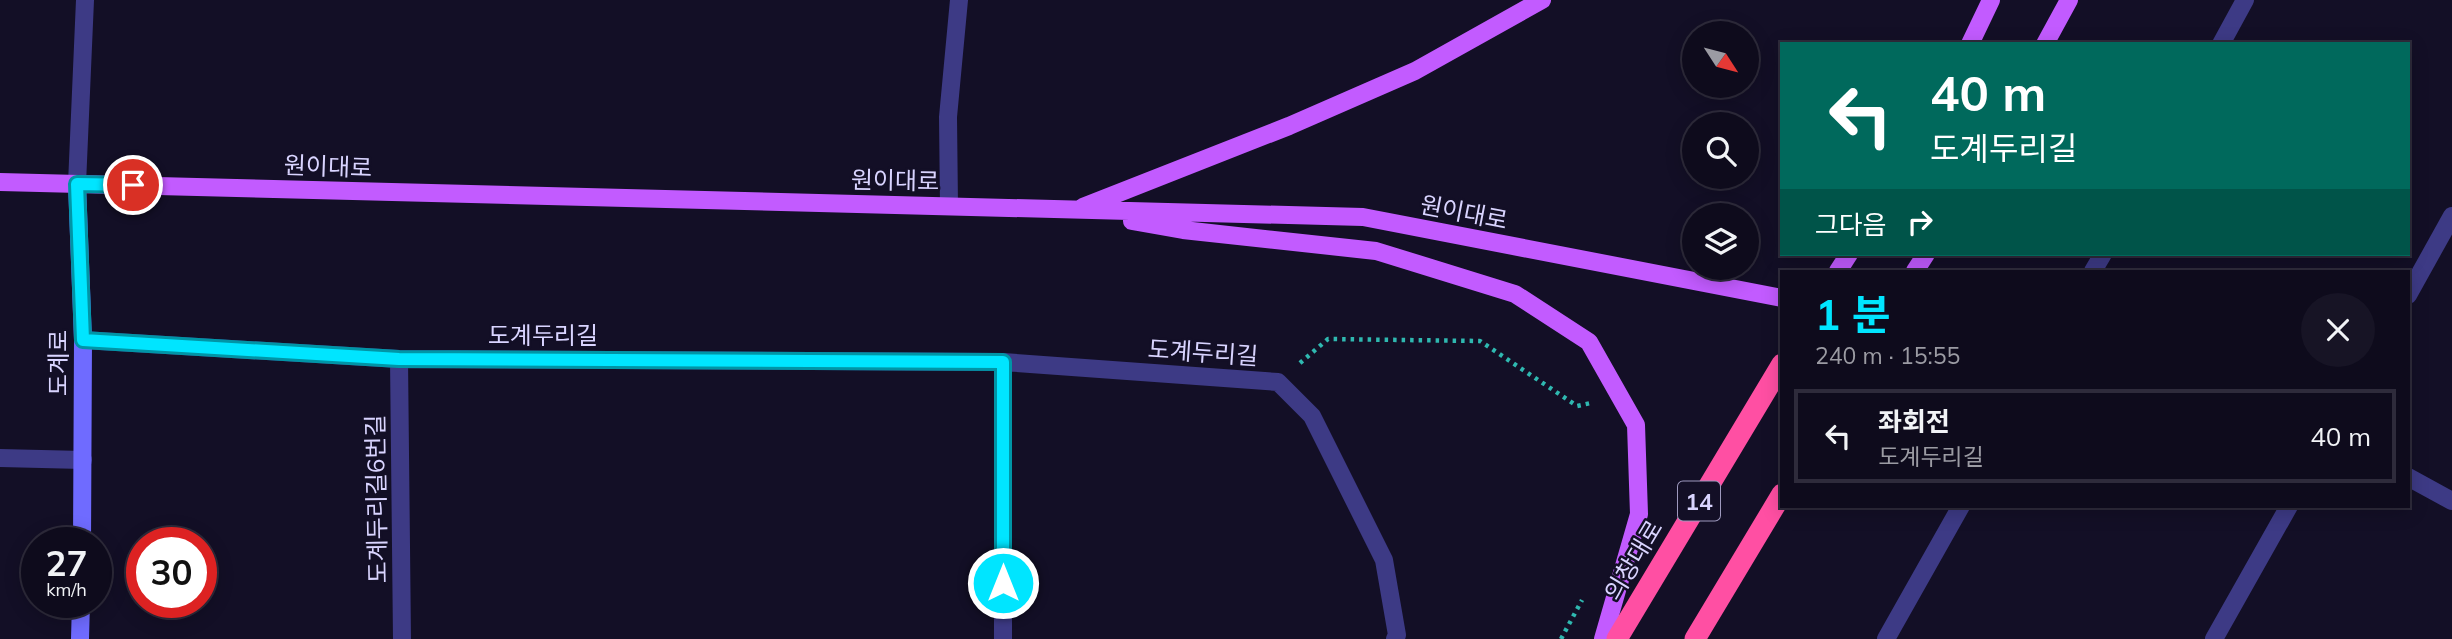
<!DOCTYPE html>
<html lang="ko">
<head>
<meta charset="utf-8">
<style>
  :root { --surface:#0e0b1c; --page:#171425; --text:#f1f3f6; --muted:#9b9ba3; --line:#2e2b3b; --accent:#00e5ff }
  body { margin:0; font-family:Mulish,"Noto Sans KR",sans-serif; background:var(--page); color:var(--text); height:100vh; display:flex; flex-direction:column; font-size:26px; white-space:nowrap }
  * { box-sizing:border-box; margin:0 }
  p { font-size:23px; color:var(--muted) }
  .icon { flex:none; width:38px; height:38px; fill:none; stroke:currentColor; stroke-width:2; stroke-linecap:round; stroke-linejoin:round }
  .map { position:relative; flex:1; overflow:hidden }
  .sheet { position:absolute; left:1780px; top:270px; width:630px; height:238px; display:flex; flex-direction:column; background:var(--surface); border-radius:0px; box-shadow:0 4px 18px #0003,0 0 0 2px var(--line) }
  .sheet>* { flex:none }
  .banner { position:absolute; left:1780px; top:42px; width:630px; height:214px; border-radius:0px; box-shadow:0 4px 18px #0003,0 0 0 2px var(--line); background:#00695c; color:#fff; overflow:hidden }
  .needle { width:46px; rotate:126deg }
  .tools { position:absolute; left:1682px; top:21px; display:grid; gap:14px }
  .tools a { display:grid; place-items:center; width:77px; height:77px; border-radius:50%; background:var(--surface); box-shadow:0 4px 18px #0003,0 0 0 2px var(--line); font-size:35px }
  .speed { position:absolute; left:21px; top:527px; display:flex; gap:14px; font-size:35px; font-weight:700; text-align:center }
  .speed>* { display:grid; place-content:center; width:91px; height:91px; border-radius:50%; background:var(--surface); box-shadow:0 4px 18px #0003,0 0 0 2px var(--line); line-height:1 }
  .speed small { font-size:18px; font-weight:400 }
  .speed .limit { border:10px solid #d22; background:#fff; color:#111 }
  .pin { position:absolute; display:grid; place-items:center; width:60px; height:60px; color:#fff; margin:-30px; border:4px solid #fff; border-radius:50%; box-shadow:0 2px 7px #0007 }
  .me { position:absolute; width:77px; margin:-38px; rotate:0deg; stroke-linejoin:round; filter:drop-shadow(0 0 5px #0008) }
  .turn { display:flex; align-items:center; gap:24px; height:147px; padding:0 35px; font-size:32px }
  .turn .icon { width:91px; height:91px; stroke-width:2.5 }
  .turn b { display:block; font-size:49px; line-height:60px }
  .then { display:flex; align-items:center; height:66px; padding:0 35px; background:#0003; gap:14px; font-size:26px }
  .round { display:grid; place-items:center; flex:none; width:74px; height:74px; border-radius:37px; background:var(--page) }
  .overview { display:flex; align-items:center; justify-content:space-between; height:119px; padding:0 35px }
  h1 { font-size:42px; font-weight:700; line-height:52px; color:var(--accent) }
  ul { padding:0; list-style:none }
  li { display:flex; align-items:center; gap:21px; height:94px; margin:0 14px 10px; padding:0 21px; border:4px solid var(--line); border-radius:0px }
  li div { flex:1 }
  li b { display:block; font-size:26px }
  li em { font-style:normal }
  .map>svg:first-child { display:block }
</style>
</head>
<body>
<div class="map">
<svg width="2452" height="639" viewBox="0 0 2452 639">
  <rect width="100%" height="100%" fill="#130f26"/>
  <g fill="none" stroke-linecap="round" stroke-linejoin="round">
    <!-- path -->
    <path stroke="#2fb8b0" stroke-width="4.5" stroke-dasharray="3.5 5" stroke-linecap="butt" d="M 1300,363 L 1328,339 L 1480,341 L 1577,406 L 1591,403
      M 1561,639 L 1582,600"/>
    <!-- street -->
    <path stroke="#3d3a85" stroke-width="18" d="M 2221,44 L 2245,0
      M 77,184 L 85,0
      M 949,206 L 948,117 L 959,0
      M 2093,271 L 2103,254
      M 2408,295 L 2452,216
      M 83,340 L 399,359 L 1003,362 L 1278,382 L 1312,416 L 1384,560 L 1397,635 L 1395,639
      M 399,359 L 402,639
      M 0,458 L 83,460
      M 2408,477 L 2452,501
      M 1003,639 L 1003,362
      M 1886,639 L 1961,506
      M 2214,639 L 2289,506"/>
    <!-- secondary -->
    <path stroke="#6f6bff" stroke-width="18" d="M 77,184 L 83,340 L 82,542
      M 80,639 L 81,602"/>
    <!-- primary -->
    <path stroke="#c25bff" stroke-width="18" d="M 1970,44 L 1991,0
      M 2045,44 L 2069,0
      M 0,182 L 1363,217 L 1782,298
      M 1083,207 L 1289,126 L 1415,71 L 1542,0
      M 1132,221 L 1183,230 L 1376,251 L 1515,294 L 1589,342 L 1636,425 L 1639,514 L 1603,639
      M 1838,271 L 1849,254
      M 1915,271 L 1926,254"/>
    <!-- highway -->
    <path stroke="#ff4fa3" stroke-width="21" d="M 1617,639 L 1782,364
      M 1695,639 L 1782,494"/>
  </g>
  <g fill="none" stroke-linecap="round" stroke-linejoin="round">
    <defs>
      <path id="route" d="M 133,185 L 77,184 L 83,340 L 399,359 L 1003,362 L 1003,583"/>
    </defs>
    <!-- route casing -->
    <use href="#route" stroke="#0095a6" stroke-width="18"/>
    <!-- route -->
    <use href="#route" stroke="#00e5ff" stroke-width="12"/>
  </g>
  <g text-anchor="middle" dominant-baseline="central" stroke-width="5" stroke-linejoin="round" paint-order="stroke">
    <!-- shield labels -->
    <rect fill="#130f26" stroke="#9e99be" stroke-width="2" x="1678" y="481.5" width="42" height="39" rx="5"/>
    <g font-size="23" font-weight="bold" fill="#d9d4ff">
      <text x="1699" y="501">14</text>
    </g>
    <!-- street labels -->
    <g font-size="24" fill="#d9d4ff" stroke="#130f26">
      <text transform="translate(328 166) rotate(2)">원이대로</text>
      <text transform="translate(895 180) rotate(1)">원이대로</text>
      <text transform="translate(1464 212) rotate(11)">원이대로</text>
      <text x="543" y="335">도계두리길</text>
      <text transform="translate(1203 352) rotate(4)">도계두리길</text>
      <text transform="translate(58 363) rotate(-90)">도계로</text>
      <text transform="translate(376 499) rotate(-91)">도계두리길6번길</text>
      <text transform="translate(1633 560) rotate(-59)">의창대로</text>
    </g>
  </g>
</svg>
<div class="tools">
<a><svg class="needle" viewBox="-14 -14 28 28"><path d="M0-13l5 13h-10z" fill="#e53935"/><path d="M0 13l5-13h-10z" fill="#9b9ba3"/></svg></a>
<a><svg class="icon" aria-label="search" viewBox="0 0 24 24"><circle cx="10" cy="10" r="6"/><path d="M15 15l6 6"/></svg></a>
<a><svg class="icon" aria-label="layers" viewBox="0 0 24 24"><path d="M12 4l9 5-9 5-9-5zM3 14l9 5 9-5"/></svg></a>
</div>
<div class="speed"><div>27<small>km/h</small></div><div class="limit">30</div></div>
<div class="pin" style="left:133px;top:185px;background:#d93025"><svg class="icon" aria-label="arrive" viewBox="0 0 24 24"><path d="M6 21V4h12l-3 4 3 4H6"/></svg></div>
<svg class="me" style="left:1003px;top:583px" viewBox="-20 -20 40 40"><circle r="17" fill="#00e5ff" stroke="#fff" stroke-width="3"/><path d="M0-11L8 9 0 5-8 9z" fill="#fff"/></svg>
<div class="banner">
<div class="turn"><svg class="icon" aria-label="left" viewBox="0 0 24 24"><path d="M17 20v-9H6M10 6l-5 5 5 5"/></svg><div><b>40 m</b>도계두리길</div></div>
<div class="then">그다음<svg class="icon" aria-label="right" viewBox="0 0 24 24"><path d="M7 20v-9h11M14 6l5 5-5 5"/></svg></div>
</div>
<section class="sheet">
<div class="overview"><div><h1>1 분</h1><p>240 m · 15:55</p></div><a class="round"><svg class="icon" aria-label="close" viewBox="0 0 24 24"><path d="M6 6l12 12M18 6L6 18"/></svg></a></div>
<ul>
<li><svg class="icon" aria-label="left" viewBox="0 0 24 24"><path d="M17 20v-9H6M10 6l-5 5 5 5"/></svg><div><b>좌회전</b><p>도계두리길</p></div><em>40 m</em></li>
</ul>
</section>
</div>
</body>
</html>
